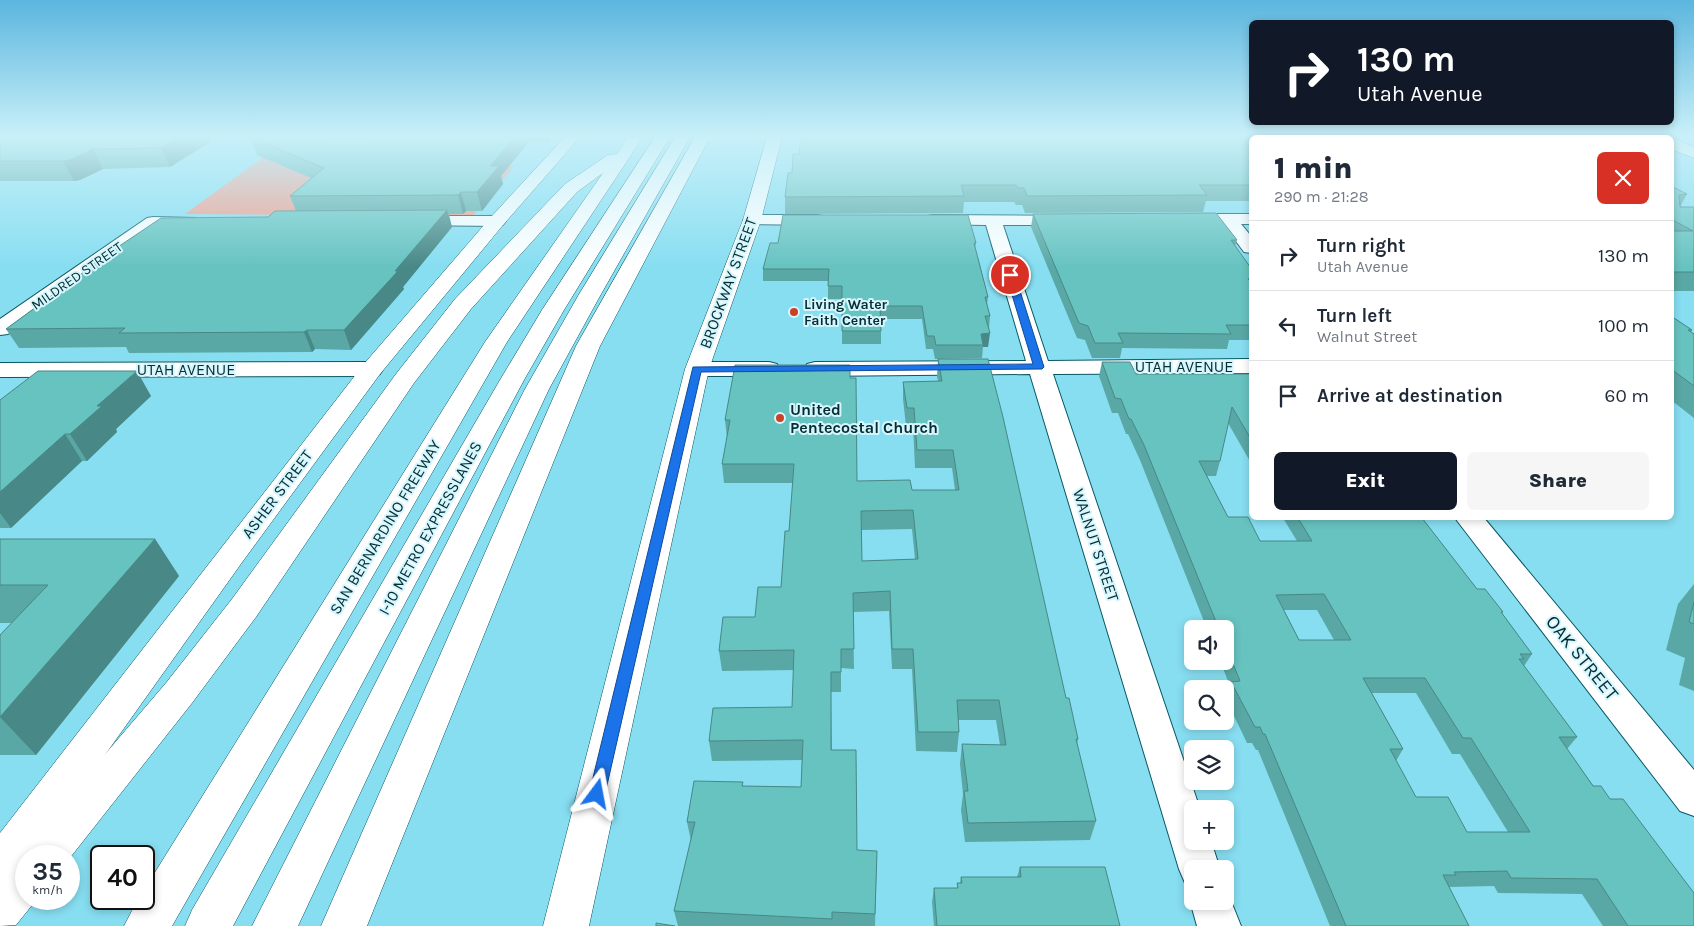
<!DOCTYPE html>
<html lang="en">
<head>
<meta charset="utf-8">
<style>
  :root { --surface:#fff; --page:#f6f6f7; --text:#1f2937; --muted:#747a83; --line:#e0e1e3; --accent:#111827 }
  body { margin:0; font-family:Karla,sans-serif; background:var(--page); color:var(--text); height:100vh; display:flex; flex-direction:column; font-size:19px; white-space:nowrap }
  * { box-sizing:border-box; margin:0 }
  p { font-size:16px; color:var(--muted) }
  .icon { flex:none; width:28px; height:28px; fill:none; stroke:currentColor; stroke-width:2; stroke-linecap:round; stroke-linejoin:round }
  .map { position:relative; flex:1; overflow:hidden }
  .sheet { position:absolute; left:1249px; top:135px; width:425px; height:385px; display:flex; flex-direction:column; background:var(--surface); border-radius:8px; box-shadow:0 2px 8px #0003 }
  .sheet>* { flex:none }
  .banner { position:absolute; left:1249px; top:20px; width:425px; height:105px; border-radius:8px; box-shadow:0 2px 8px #0003; background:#111827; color:#fff; overflow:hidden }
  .controls { position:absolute; left:1184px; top:620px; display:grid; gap:10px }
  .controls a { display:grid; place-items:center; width:50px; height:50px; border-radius:8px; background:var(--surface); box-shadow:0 2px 8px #0003; font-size:25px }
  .speed { position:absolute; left:15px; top:845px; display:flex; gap:10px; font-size:25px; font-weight:700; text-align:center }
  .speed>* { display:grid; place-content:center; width:65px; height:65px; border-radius:50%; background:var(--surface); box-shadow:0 2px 8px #0003; line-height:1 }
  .speed small { font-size:12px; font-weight:400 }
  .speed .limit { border:2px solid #111; border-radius:8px; background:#fff; color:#111 }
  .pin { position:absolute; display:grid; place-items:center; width:42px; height:42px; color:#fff; margin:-21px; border:2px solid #fff; border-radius:50%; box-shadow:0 1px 5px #0007 }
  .me { position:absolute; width:55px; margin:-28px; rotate:13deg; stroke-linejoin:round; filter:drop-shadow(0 0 4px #0008) }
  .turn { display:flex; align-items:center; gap:18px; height:105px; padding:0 25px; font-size:22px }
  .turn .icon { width:65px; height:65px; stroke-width:2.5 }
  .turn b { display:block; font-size:35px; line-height:42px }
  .round { display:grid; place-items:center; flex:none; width:52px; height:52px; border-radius:8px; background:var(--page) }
  .summary { display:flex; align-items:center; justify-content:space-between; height:85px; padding:0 25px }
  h1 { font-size:30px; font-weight:800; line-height:38px }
  .primary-button { display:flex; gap:10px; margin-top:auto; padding:10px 25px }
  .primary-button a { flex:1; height:58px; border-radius:8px; background:var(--accent); color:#fff; font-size:20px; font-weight:800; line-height:58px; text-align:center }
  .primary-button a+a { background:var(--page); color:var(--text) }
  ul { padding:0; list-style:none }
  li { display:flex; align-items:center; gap:15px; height:70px; padding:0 25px; border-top:1px solid var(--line) }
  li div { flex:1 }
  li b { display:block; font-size:19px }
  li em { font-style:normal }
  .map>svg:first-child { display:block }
</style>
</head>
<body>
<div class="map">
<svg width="1694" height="926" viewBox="0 0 1694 926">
  <rect width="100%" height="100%" fill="#87def1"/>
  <!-- green -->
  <path fill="#f49c8a" d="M 291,137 L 389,137 L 356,166 L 514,166 L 473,216 L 185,214 Z"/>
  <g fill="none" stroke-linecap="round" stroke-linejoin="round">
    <defs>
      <path id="street" d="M 1186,214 L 1251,214 L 1251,224 L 1241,224 L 1251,236 L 1251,253 L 1244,252 L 1223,224 L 1180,223 L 1177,219 L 1180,215 Z
        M 752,215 L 817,215 L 823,216 L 826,220 L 823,224 L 817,225 L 746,224 L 743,220 L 746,216 Z
        M 933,215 L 1073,216 L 1076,220 L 1073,224 L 1067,225 L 1003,225 L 1048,361 L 1251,359 L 1251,373 L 1053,374 L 1200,809 L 1192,809 L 1192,841 L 1211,841 L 1220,869 L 1192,869 L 1192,886 L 1185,883 L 1179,869 L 1030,374 L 815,376 L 807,374 L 804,369 L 807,364 L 815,362 L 1026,361 L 986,225 L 927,224 L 924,220 L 927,216 Z
        M 415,216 L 497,216 L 503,217 L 506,221 L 503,225 L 497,226 L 409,225 L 406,221 L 409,217 Z
        M 153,217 L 197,218 L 200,222 L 197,226 L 157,227 L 8,334 L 0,335 L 0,319 L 147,218 Z
        M 372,362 L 380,364 L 383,369 L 380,374 L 372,376 L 0,377 L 0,363 Z
        M 697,362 L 769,362 L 777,364 L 780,369 L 777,374 L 769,376 L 697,376 L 689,374 L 686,369 L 689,364 Z
        M 1455,518 L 1484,518 L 1694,770 L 1694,816 L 1680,811 Z
        M 1225,886 L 1241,926 L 1197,926 L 1190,901 L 1192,895 L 1192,901 L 1225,901 Z"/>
      <path id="secondary" d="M 565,137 L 580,137 L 503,225 L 380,374 L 243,561 L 33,856 L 26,856 C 26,875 16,881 0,888 L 0,833 L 364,364 L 491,217 Z
        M 767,137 L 782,137 L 761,220 L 709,369 L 589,926 L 543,926 L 685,369 L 743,220 Z"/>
      <path id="primary" d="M 1671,138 L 1694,147 L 1694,158 L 1671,149 Z"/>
      <path id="highway" d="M 628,137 L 643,137 L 507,342 L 172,926 L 124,926 L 138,899 L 144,899 L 144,890 L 485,342 L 603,173 L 577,192 L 471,309 L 414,383 L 256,617 L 192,703 L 69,859 L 69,856 L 26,856 L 26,899 L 37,899 L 16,925 L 0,926 L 0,875 L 11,863 L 24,858 L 30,842 L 166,683 L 232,599 L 396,374 L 455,299 L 565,184 L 608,155 L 617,154 Z
        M 655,137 L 670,137 L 564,310 L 524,380 L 233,926 L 185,926 L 192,910 L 500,380 L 542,310 Z
        M 675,137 L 690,137 L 600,296 L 549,389 L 298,926 L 252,926 L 525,389 L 578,296 Z
        M 695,137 L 710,137 L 600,346 L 367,926 L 321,926 L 576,346 Z"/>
    </defs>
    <!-- street casing -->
    <use href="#street" stroke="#095764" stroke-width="2"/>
    <!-- secondary casing -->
    <use href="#secondary" stroke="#095764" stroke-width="1"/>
    <!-- primary casing -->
    <use href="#primary" stroke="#095764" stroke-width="1"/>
    <!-- highway casing -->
    <use href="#highway" stroke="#095764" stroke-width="1"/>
    <!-- street -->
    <use href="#street" fill="#fff" fill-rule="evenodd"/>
    <!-- secondary -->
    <use href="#secondary" fill="#fff" fill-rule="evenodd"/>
    <!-- primary -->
    <use href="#primary" fill="#fff" fill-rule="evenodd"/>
    <!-- highway -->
    <use href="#highway" fill="#fff" fill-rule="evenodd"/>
  </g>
  <!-- wall -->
  <path fill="#59a8a5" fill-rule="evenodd" d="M 0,137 L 208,137 L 210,142 L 170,167 L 103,169 L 80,180 L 74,181 L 0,181 Z
    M 250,137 L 373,138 L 375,137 L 552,137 L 548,143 L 528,143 L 501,176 L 503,184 L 482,211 L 466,211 L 463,214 L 449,214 L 452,227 L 403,287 L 404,289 L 351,350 L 315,349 L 312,352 L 129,353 L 126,347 L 19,348 L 6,329 L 95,264 L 94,263 L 268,217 L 296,211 L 290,196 L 311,178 L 257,155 Z
    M 1251,138 L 1251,201 L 1206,201 L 1203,212 L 1025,213 L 1022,205 L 1016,205 L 1014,202 L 964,202 L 963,213 L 785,214 L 785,197 L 799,154 Z
    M 1671,186 L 1687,194 L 1680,207 L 1694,207 L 1694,291 L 1671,291 Z
    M 1033,214 L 1237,240 L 1235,246 L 1251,268 L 1251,340 L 1229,340 L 1227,349 L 1122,348 L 1120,358 L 1092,358 L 1085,340 L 1077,338 L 1031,227 Z
    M 976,243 L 975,248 L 988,297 L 987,304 L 990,316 L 989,329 L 988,347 L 983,347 L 982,358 L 935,359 L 933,349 L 926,349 L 922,319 L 881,319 L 881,344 L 842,344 L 842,299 L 828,299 L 828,281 L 763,281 L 763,269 Z
    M 1671,316 L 1692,330 L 1691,332 L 1694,334 L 1694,418 L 1671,400 Z
    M 938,359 L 1066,698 L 1078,739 L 1077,744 L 1096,821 L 1090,840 L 965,842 L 961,810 L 963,794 L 960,764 L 962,744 L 1000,745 L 996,720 L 958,720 L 959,732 L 957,752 L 916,751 L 912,669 L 892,669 L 889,611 L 853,612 L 854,669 L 841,668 L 841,692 L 831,692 L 832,750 L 857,850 L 877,851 L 875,926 L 678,926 L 674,911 L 691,841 L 687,822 L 743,786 L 801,787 L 802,760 L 712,761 L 709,741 L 792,707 L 794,670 L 722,671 L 719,651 L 755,617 L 781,587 L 789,531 L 793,483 L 724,483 L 722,464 L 727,438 L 725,420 L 850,378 L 857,481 L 912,490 L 955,490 L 952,468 L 915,468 L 913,426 L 906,426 L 903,399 L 903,382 L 938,381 L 937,376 ZM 912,529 L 915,559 L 862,561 L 861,530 Z
    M 1102,362 L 1136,374 L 1251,374 L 1251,463 L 1228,423 L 1220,461 L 1216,476 L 1207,476 L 1228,517 L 1260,541 L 1297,541 L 1283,518 L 1422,518 L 1477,589 L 1503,612 L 1502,613 L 1532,654 L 1524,666 L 1577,737 L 1567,749 L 1694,926 L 1603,926 L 1582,894 L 1498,893 L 1494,886 L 1449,887 L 1469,926 L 1330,926 L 1258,750 L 1256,750 L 1252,743 L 1247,743 L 1225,697 L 1230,686 L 1220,661 L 1225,661 L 1225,629 L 1207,629 L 1140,460 L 1128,434 L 1126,434 L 1118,413 L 1112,413 L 1099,376 ZM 1284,610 L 1317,610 L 1334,640 L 1299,640 ZM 1372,693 L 1416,693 L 1452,754 L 1460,754 L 1508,832 L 1467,832 L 1416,797 L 1396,761 L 1403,749 Z
    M 151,396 L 116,429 L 117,432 L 87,461 L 82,461 L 11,528 L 0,528 L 0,400 Z
    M 0,539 L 155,539 L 179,576 L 36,755 L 0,755 L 0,635 L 12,623 L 0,623 Z
    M 1694,584 L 1694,691 L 1679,685 L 1685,658 L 1666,650 L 1678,604 Z
    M 1020,867 L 1120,926 L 934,926 L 932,902 L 934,888 L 957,888 L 957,883 L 960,883 L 961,877 L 1017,877 Z"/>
  <!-- shaded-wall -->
  <path fill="#488886" d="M 179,137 L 208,137 L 210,142 L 170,167 L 161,148 Z
    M 515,137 L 527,137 L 528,143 L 501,176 L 503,184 L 482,211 L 477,192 L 490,166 Z
    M 547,137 L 552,137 L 548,143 Z
    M 93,149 L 103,169 L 80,180 L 74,181 L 63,161 Z
    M 461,192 L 466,211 L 463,214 L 458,195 Z
    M 447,210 L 452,227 L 403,287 L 404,289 L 351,350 L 344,330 Z
    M 307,330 L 315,349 L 312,352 L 304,332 Z
    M 990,333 L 988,347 L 983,347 L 983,345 L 981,334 Z
    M 137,371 L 151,396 L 116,429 L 117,432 L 87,461 L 70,434 L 97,406 Z
    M 65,434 L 82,461 L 11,528 L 0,513 L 0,492 Z
    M 155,539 L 179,576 L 36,755 L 0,717 Z"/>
  <!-- building -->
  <path fill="#67c3c0" stroke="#488886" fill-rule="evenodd" d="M 0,137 L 179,137 L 161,148 L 93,149 L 70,160 L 63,161 L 0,161 Z
    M 250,137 L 373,138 L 375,137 L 515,137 L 490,166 L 499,166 L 477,192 L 461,192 L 458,195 L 290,196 L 324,168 Z
    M 801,137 L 1489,137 L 1490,138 L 1251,138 L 1251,185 L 1199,185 L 1207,195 L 1027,196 L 1024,188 L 1018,188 L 1016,185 L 961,185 L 964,196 L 785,197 L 788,173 L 792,173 L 793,154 L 799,154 Z
    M 1671,186 L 1687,194 L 1679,195 L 1680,207 L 1694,207 L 1694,272 L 1671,272 L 1671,231 L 1693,231 L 1671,219 Z
    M 447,210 L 395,271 L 398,271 L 344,330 L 307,330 L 304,332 L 119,333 L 125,328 L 6,329 L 96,263 L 94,263 L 161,218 L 268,217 L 275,211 Z
    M 1216,213 L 1237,240 L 1231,240 L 1251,268 L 1251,278 L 1248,279 L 1251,282 L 1251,325 L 1226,325 L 1231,334 L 1118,333 L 1123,343 L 1095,343 L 1088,326 L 1079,323 L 1033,214 Z
    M 783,215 L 968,215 L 976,243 L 974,243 L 988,297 L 985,297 L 990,316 L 985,316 L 990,333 L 981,334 L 983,345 L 936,345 L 934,336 L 927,336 L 922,306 L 880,306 L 881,331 L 842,331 L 842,286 L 828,286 L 829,269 L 763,269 L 770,243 L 778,243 Z
    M 1671,316 L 1692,330 L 1688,330 L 1694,334 L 1694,386 L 1671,369 Z
    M 938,359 L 988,359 L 1003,417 L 1066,698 L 1069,698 L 1078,739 L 1076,739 L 1096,821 L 968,823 L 964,791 L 968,791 L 962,744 L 1006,745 L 999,700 L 957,700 L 959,732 L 918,732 L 913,649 L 892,649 L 890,591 L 853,593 L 854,649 L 841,649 L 841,672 L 831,672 L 831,750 L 856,750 L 857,850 L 877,851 L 875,914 L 832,912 L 832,919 L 674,911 L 695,822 L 687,822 L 694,781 L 743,782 L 742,786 L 801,787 L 803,740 L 709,741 L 713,708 L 792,707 L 794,650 L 719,651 L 723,617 L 755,617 L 758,587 L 781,587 L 785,531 L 789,531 L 794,464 L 722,464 L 730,420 L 725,420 L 735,365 L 850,365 L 850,378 L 856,378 L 857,481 L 910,480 L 912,490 L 959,490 L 953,450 L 917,450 L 914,408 L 907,408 L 903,382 L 942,381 ZM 913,510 L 918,559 L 862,561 L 861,511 Z
    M 1102,362 L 1130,362 L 1136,374 L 1251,374 L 1251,439 L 1232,407 L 1220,461 L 1199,461 L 1228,517 L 1248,517 L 1260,541 L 1312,541 L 1298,518 L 1422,518 L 1477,589 L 1485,589 L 1503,612 L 1501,612 L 1532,654 L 1520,654 L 1524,659 L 1519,659 L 1577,737 L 1559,737 L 1593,786 L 1601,786 L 1610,799 L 1623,799 L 1694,893 L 1694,926 L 1628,926 L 1597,879 L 1511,878 L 1507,871 L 1454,872 L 1456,875 L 1443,875 L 1469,926 L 1346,926 L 1265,734 L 1263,734 L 1260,727 L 1255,727 L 1231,682 L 1240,681 L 1225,644 L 1225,629 L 1219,629 L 1144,445 L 1131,419 L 1129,419 L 1121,399 L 1115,398 ZM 1324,594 L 1351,640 L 1299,640 L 1276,595 ZM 1363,678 L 1425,678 L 1463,738 L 1471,738 L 1530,832 L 1467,832 L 1448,797 L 1416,797 L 1390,749 L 1403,749 Z
    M 38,371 L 137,371 L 97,406 L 102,406 L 70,434 L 65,434 L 0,492 L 0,400 Z
    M 0,539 L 155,539 L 0,717 L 0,635 L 48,585 L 0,585 Z
    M 1694,602 L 1694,624 L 1689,622 Z
    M 1020,867 L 1105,867 L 1120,926 L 937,926 L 934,888 L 958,888 L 957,883 L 962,883 L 961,877 L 1021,877 Z
    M 656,923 L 675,926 L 656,926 Z"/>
  <!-- sky -->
  <linearGradient id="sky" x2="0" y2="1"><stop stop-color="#5bb6de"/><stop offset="0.51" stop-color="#c9f0f9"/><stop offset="1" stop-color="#c9f0f9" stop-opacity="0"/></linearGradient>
  <rect width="1694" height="267" fill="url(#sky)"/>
  <!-- route -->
  <path fill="#1a73e8" stroke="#114b97" d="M 1007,273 L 1015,275 L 1044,367 L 1042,369 L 701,372 L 605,794 L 603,799 L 597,801 L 591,799 L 589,794 L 693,367 L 1033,364 L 1006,275 Z"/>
  <!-- markers -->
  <g fill="#cb4027" stroke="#d6f6fd" stroke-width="2">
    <circle cx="794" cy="312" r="5"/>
    <circle cx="780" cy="418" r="5"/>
  </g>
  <g text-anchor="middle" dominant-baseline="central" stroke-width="4" stroke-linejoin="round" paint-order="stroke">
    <!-- far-street labels -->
    <g font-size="14" fill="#052d34" stroke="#d6f6fd">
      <text transform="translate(77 276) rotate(-35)">MILDRED STREET</text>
    </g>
    <!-- far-poi labels -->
    <g font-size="14" font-weight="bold" fill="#052d34" stroke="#d6f6fd" text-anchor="start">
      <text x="804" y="304">Living Water<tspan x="804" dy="16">Faith Center</tspan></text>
    </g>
    <!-- street labels -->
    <g font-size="16" fill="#052d34" stroke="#d6f6fd">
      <text transform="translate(728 283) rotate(-70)">BROCKWAY STREET</text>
      <text x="1184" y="366">UTAH AVENUE</text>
      <text x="186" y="369">UTAH AVENUE</text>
      <text transform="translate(277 494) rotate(-53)">ASHER STREET</text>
      <text transform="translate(385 527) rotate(-59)">SAN BERNARDINO FREEWAY</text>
      <text transform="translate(430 528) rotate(-61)">I-10 METRO EXPRESSLANES</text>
      <text transform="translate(1096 545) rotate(72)">WALNUT STREET</text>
    </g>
    <!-- poi labels -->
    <g font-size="16" font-weight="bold" fill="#052d34" stroke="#d6f6fd" text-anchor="start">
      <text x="790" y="409">United<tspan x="790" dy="18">Pentecostal Church</tspan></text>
    </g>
    <!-- near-street labels -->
    <g font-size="19" fill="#052d34" stroke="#d6f6fd">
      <text transform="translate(1582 658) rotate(51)">OAK STREET</text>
    </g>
  </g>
</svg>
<div class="controls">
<a><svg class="icon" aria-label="sound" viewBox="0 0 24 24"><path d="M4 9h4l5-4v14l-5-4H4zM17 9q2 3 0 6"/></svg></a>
<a><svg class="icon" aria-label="search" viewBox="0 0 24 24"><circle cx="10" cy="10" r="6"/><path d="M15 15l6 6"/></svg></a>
<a><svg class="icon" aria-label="layers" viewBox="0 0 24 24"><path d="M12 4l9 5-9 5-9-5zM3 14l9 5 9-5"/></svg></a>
<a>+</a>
<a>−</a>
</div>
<div class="speed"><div>35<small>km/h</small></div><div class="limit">40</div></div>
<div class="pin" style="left:1010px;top:275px;background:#d93025"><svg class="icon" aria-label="arrive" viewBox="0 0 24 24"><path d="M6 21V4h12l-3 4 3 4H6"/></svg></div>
<svg class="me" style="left:597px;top:794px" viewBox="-20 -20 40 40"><path d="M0-17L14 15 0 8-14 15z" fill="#1a73e8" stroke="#fff" stroke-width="4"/></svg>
<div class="banner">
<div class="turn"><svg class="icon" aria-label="right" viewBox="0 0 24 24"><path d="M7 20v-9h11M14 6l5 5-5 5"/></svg><div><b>130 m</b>Utah Avenue</div></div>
</div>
<section class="sheet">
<div class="summary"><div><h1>1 min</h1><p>290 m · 21:28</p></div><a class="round" style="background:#d93025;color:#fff"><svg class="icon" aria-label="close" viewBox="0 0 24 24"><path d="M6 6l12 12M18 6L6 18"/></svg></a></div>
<ul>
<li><svg class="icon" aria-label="right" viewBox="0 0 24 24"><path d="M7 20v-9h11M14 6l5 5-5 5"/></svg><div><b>Turn right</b><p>Utah Avenue</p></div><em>130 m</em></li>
<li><svg class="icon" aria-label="left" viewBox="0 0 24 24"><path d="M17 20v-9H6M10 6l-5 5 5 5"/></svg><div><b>Turn left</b><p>Walnut Street</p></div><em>100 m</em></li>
<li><svg class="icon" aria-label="arrive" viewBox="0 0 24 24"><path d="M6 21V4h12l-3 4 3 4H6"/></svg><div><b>Arrive at destination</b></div><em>60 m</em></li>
</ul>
<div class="primary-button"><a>Exit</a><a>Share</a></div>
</section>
</div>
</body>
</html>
